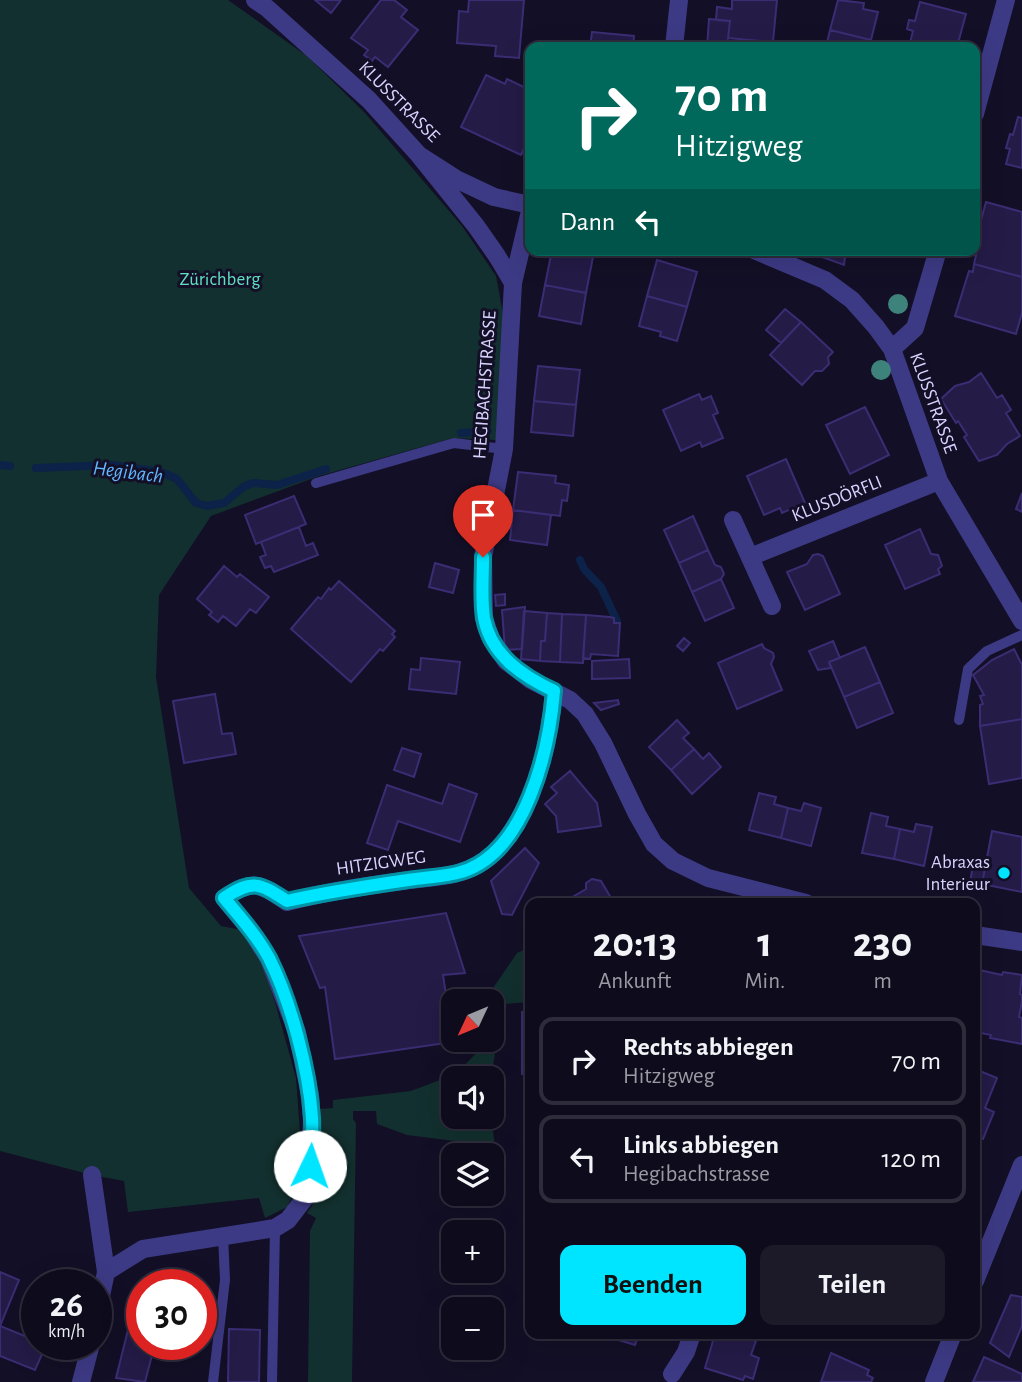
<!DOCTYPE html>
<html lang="de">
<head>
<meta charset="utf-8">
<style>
  :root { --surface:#0e0b1c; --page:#1c1929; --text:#f1f3f6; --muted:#9b9ba3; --line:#2e2b3b; --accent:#00e5ff }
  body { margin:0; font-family:"Alegreya Sans",sans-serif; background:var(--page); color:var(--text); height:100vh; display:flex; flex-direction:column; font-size:26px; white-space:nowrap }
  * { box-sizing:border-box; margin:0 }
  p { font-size:23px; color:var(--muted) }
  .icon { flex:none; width:38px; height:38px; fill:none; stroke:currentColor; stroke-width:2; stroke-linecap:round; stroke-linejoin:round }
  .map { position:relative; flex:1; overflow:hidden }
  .details { position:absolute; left:525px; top:898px; width:455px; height:441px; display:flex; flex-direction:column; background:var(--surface); border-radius:14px; box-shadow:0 7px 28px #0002,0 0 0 2px var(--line) }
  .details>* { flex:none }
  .top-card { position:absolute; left:525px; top:42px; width:455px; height:214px; border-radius:14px; box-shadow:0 7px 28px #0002,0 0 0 2px var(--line); background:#00695c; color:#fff; overflow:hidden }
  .needle { width:46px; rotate:226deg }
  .fabs { position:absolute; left:441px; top:989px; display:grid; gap:14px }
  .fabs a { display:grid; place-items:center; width:63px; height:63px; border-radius:14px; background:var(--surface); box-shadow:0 7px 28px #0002,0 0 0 2px var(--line); font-size:35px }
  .speed { position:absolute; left:21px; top:1269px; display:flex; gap:14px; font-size:35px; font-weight:700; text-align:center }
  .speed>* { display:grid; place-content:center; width:91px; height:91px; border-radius:50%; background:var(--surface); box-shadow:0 7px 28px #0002,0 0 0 2px var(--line); line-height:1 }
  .speed small { font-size:18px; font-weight:400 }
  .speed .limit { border:10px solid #d22; background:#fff; color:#111 }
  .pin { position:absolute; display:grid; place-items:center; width:60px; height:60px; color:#fff; margin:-72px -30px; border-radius:50% 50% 50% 0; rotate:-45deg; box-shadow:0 0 7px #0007 }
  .pin .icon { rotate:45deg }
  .me { position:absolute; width:77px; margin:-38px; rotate:3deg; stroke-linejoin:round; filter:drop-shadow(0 0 5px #0008) }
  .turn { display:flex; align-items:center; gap:24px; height:147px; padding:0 35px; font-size:32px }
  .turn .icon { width:91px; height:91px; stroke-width:2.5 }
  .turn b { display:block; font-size:49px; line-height:60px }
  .then { display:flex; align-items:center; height:66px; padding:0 35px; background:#0003; gap:14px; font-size:26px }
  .eta { display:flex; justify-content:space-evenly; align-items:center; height:119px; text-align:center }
  .eta b { font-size:42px; font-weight:700; line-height:49px }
  .cta { display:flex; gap:14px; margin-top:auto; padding:14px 35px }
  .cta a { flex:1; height:80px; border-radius:14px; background:var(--accent); color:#111; font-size:28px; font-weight:700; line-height:80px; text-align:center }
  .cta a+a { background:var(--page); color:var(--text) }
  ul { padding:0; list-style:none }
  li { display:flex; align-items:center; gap:21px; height:88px; margin:0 14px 10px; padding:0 21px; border:4px solid var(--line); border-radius:14px }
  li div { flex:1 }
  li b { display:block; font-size:26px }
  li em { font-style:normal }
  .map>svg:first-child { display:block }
</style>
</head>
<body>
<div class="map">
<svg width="1022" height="1382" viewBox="0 0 1022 1382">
  <rect width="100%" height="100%" fill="#130f26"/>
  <!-- green -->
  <path fill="#12302f" d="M 0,0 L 228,0 L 307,56 L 365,113 L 462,226 L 496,276 L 504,319 L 496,440 L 453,438 L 319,476 L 211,516 L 159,595 L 156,677 L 189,888 L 221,926 L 252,932 L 275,1002 L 296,1078 L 302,1160 L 299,1184 L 287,1207 L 265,1218 L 259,1198 L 128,1212 L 124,1181 L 92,1175 L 0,1151 Z
    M 530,947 L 530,1002 L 503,1004 L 491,1078 L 453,1078 L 453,1116 L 491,1117 L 495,1146 L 407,1135 L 377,1124 L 376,1111 L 353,1111 L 353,1119 L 356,1123 L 352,1382 L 308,1382 L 310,1231 L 316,1218 L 307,1213 C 327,1189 320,1139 319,1109 L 333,1108 L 333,1100 L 411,1091 L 456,1074 L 482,1047 L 484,1040 L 492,1040 L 491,991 L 517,953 Z"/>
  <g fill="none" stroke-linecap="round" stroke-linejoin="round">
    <!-- stream -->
    <path stroke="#0c2248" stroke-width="8" d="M 461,433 L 488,431
      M 0,465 L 10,466
      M 36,468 L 112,465 L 161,472 L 177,479 L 196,503 L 207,506 L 224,503 L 243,487 L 253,483 L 277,485 L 326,469
      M 580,560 L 584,569 L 601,587 L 617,621"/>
  </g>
  <!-- building -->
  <path fill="#241b47" stroke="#3b2d73" stroke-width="2" d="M 315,0 L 341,0 L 331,13 Z
    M 381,0 L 394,0 L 407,10 L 401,17 L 418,30 L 388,67 L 375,57 L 372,61 L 364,55 L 368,50 L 351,38 Z
    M 469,0 L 524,0 L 519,58 L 495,56 L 496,46 L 457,43 L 459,11 L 468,12 Z
    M 732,0 L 777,0 L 773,42 L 728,38 L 730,21 L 716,20 L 717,7 L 732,9 Z
    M 838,0 L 864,3 L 863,9 L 878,12 L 871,40 L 830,30 Z
    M 920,2 L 966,14 L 957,47 L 909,47 L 913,31 L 907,29 L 909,20 L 915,21 Z
    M 709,19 L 730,21 L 727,47 L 707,47 Z
    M 830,30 L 871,40 L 869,47 L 826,47 Z
    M 592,32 L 634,36 L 633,47 L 590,47 Z
    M 486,75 L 505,84 L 507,79 L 530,90 L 528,95 L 530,96 L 530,117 L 527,124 L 530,125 L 530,136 L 521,155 L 461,127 Z
    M 1018,117 L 1022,118 L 1022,168 L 1006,164 L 1010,149 L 1006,148 L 1010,134 L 1013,135 Z
    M 986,202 L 1022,212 L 1022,277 L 974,264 L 976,255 L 971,254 L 972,250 L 975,250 L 975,242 Z
    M 552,250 L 593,257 L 586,293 L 545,285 Z
    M 803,250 L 846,250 L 844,265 Z
    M 657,260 L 697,272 L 687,307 L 647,296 Z
    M 974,264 L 1022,277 L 1022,313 L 1016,334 L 955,316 L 969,271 L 973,272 Z
    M 545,285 L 586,293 L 581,324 L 539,316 Z
    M 647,296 L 687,307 L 677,341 L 660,336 L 661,332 L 639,326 Z
    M 785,309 L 801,322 L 781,343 L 766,330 Z
    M 801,322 L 833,352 L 828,357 L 829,364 L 822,371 L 815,371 L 802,385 L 770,355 Z
    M 538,366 L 580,370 L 576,405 L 534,401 Z
    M 981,373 L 997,398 L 1002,395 L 1011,410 L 1006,413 L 1020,436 L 1007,444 L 997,455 L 979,461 L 964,437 L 967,435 L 958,421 L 956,423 L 941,399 L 955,386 L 969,382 Z
    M 699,394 L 702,400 L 711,396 L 718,413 L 713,415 L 723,438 L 702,447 L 700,442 L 681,451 L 663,410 Z
    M 534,401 L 576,405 L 573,436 L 531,432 Z
    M 865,407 L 889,455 L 850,474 L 826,425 Z
    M 786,459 L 805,503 L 782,513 L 780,508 L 764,515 L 747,476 Z
    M 518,472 L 556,476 L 555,483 L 569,485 L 567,501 L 562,500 L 560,516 L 513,510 Z
    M 1022,493 L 1022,512 L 1016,509 Z
    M 294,496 L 306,524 L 256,544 L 245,515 Z
    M 513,510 L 551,515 L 547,545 L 510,540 Z
    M 693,516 L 708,550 L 679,563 L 664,530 Z
    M 299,527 L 306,546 L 313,543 L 318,555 L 274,572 L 271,566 L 265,568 L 260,557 L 266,555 L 261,542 Z
    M 920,529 L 931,554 L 938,555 L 942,566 L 938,569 L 940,574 L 905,589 L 885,545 Z
    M 708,550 L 715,565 L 721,567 L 724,574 L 721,579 L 692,592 L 679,563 Z
    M 818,554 L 823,556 L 840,594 L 805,610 L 787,572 L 807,564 L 813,555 Z
    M 435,563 L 459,570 L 453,593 L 429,587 Z
    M 224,566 L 237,577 L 240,574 L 269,597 L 256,613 L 250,609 L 236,626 L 223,616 L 218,622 L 209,615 L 212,612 L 197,599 Z
    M 721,579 L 734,608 L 705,621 L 692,592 Z
    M 339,581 L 395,631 L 392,634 L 395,637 L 383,651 L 380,649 L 351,682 L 291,629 L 318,597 L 321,599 L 329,588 L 331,590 Z
    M 505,594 L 505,605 L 496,606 L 495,595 Z
    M 525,607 L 522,649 L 505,650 L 502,610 Z
    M 524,611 L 547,613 L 545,641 L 541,641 L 540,661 L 521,659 Z
    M 547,613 L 562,614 L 560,662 L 540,661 L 541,641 L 545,641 Z
    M 562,614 L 586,615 L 583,663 L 560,662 Z
    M 586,615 L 610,617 L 614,618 L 614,623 L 620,623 L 618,656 L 591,654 L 590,659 L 583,658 Z
    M 684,638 L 690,643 L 683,651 L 677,646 Z
    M 833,641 L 840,658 L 829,662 L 831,668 L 818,670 L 809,651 Z
    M 762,644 L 764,648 L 773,653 L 774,657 L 771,664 L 782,690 L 737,709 L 718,663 Z
    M 865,647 L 880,682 L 844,697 L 829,662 Z
    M 1014,649 L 1022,665 L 1022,719 L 980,726 L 980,705 L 983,704 L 980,696 L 984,695 L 973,675 L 992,660 Z
    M 421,658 L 460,662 L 456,694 L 409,689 L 411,669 L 420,670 Z
    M 629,659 L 630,678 L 592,679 L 592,661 Z
    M 880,682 L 893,713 L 857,728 L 844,697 Z
    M 215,694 L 222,734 L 232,733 L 236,754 L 184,763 L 173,701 Z
    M 618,700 L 619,704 L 601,710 L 594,703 Z
    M 1022,719 L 1022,778 L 989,784 L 980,726 Z
    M 677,720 L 689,733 L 683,738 L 694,749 L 671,770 L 649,747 Z
    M 402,748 L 421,754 L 414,777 L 394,770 Z
    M 694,749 L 703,759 L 709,753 L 721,767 L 692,794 L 671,770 Z
    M 570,771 L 597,803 L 601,826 L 558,832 L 556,816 L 545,804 L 557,793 L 551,787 Z
    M 449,784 L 477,794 L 460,842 L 398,821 L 388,850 L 367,843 L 387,785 L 442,804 Z
    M 759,793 L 776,797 L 774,804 L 788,808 L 781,838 L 749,830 Z
    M 804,803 L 821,808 L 811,846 L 781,838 L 788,808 L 801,811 Z
    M 871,813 L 888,817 L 886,826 L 900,829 L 894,859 L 862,853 Z
    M 916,824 L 932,827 L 924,866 L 894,859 L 900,829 L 914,832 Z
    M 992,831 L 1022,837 L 1022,892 L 982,884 Z
    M 525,848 L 539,863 L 512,915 L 502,914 L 491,881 Z
    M 974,860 L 986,863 L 982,884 L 970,882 Z
    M 592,879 L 601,881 L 614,903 L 572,903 L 569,899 L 586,889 L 586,883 Z
    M 446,913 L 465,973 L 443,975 L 453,1042 L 335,1059 L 325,987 L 320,988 L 299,936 Z
    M 975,969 L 1002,975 L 1003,972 L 1022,975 L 1020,994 L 1022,995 L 1022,1001 L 1019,1017 L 1022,1018 L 1022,1044 L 990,1038 L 991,1035 L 975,1032 Z
    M 522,1012 L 530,1012 L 530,1074 L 522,1074 Z
    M 975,1069 L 997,1078 L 985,1108 L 994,1112 L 983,1139 L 975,1136 Z
    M 0,1272 L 19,1280 L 0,1326 Z
    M 1011,1295 L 1022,1297 L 1022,1326 L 1009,1357 L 990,1343 Z
    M 0,1326 L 37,1341 L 37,1344 L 46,1345 L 35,1370 L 0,1356 Z
    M 129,1326 L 142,1329 L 142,1344 L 155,1344 L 145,1382 L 116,1378 Z
    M 229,1329 L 260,1330 L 259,1382 L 228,1382 Z
    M 599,1334 L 639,1334 L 635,1345 Z
    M 715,1334 L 733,1334 L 756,1341 L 751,1355 L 759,1358 L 753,1379 L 745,1376 L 743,1380 L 705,1368 Z
    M 888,1334 L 905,1334 L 902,1339 Z
    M 831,1353 L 869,1370 L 867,1375 L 873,1378 L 871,1382 L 821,1382 Z
    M 984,1357 L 1022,1374 L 1022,1382 L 973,1382 Z"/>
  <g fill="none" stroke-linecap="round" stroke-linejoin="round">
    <!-- service -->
    <path stroke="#3d3a85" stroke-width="10" d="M 316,483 L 454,443 L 504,449
      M 959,720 L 968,669 L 987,651 L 1022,635
      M 213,1382 L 225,1280 L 223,1235
      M 272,1382 L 275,1228"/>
    <!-- minor -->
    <path stroke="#3d3a85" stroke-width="18" d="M 255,0 L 267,8 L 369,100 L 419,155 L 458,180 L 494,197 L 530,205
      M 674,47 L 679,0
      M 975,114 L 1006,0
      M 419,155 L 476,226 L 497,256 L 513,283 L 504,449 L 483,557 L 484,618 L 491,639 L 506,661 L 531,680 L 570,700 L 585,714 L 603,743 L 637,814 L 654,844 L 673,861 L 708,878 L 806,903
      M 754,250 L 825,280 L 852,300 L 876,327 L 892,349 L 939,481 L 1022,621
      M 513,283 L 530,211
      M 892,349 L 915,328 L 938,250
      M 733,520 L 772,606
      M 750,557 L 939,481
      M 975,935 L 1022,942
      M 92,1175 L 106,1272 L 96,1320
      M 106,1272 L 143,1249 L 275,1228 L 288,1220 L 308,1194 L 312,1121 L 310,1095 L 297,1032 L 269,959 L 252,932 L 224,898 C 253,879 259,883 287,902 C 325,892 364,886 403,881 C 421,878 443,878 461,872 C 526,853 549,750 554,691
      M 975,1281 L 1022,1165
      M 672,1374 L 686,1352 L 692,1334
      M 81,1382 L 91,1344
      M 934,1382 L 953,1334"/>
  </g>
  <!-- trees -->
  <g fill="#3d827b">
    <circle cx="898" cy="304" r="10"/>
    <circle cx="881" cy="370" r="10"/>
  </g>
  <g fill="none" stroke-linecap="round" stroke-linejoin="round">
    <defs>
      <path id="route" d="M 310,1166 C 311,1151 313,1134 312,1118 C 309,1070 291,1002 269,958 C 257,936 240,917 224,898 C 253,879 259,883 287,901 C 327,892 367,886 408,880 C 425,877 445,877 461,872 C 526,853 549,750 554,691 C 522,676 491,655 484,618 C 481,599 483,577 483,557"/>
    </defs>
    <!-- route casing -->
    <use href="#route" stroke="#0095a6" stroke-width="18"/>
    <!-- route -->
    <use href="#route" stroke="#00e5ff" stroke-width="12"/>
  </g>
  <!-- markers -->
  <circle fill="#00e5ff" stroke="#130f26" stroke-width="2.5" cx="1004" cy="873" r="7"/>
  <g text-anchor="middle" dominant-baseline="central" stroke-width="6" stroke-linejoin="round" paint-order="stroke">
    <!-- street labels -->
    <g font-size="19" fill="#d9d4ff" stroke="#130f26">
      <text transform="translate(399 102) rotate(45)">KLUSSTRASSE</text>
      <text transform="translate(485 385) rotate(-86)">HEGIBACHSTRASSE</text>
      <text transform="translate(933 403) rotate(70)">KLUSSTRASSE</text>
      <text transform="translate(837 499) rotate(-22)">KLUSDÖRFLI</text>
      <text transform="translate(381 863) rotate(-8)">HITZIGWEG</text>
    </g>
    <!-- park labels -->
    <g font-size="19" fill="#5fe0c0" stroke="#130f26">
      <text x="220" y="279">Zürichberg</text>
    </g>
    <!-- poi labels -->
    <g font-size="19" fill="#d9d4ff" stroke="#130f26" text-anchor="end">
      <text x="990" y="862">Abraxas<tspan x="990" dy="22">Interieur</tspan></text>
    </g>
    <!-- water labels -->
    <g font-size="21" font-style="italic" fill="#62b6ff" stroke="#130f26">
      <text transform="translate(128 472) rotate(7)">Hegibach</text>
    </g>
  </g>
</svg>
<div class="fabs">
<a><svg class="needle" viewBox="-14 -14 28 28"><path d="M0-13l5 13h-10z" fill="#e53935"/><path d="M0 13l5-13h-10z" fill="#9b9ba3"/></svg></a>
<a><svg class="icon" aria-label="sound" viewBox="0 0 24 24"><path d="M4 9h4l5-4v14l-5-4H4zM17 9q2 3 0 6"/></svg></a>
<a><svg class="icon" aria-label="layers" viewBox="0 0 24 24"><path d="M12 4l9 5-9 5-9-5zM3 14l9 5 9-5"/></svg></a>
<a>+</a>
<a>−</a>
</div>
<div class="speed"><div>26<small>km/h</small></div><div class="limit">30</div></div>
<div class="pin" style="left:483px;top:557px;background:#d93025"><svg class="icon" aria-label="arrive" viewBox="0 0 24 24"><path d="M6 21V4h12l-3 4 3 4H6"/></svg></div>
<svg class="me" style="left:310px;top:1166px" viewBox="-20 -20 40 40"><circle r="19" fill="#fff"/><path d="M0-13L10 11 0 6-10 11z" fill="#00e5ff"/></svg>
<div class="top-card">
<div class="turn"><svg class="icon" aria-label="right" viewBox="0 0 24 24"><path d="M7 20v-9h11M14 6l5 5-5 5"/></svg><div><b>70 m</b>Hitzigweg</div></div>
<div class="then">Dann<svg class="icon" aria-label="left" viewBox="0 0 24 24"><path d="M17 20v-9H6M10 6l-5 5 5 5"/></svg></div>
</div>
<section class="details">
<div class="eta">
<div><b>20:13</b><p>Ankunft</p></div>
<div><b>1</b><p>Min.</p></div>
<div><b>230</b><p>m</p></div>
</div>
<ul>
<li><svg class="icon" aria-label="right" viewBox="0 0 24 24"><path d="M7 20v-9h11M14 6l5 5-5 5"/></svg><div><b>Rechts abbiegen</b><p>Hitzigweg</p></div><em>70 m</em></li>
<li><svg class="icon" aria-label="left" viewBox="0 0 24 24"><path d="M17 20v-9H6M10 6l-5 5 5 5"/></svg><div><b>Links abbiegen</b><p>Hegibachstrasse</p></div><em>120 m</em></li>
</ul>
<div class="cta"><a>Beenden</a><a>Teilen</a></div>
</section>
</div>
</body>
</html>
